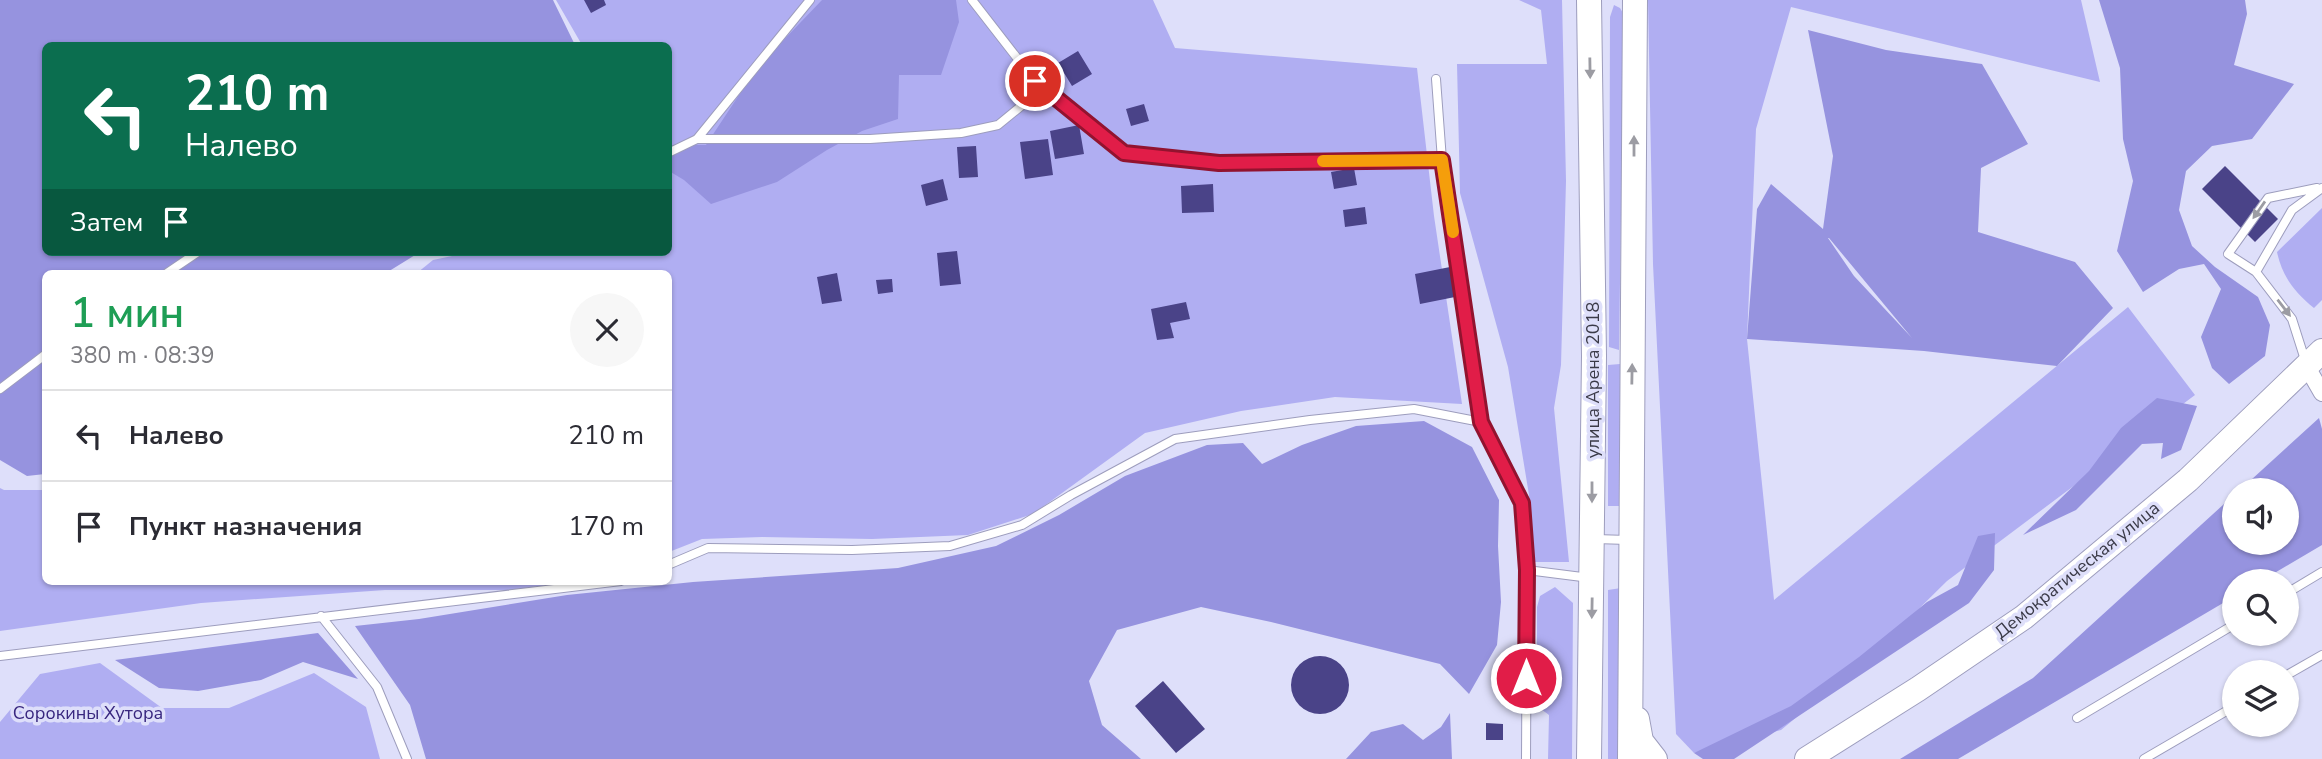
<!DOCTYPE html>
<html lang="ru">
<head>
<meta charset="utf-8">
<style>
  :root { --surface:#fff; --page:#f7f7f7; --text:#2b2b33; --muted:#7c7c81; --line:#e1e1e2 }
  body { margin:0; font-family:"Nunito Sans",sans-serif; background:var(--page); color:var(--text); height:100vh; display:flex; flex-direction:column; font-size:26px; white-space:nowrap }
  * { box-sizing:border-box; margin:0 }
  p { font-size:23px; color:var(--muted) }
  .icon { flex:none; width:38px; height:38px; fill:none; stroke:currentColor; stroke-width:2; stroke-linecap:round; stroke-linejoin:round }
  .map { position:relative; flex:1; overflow:hidden }
  .drawer { position:absolute; left:42px; top:270px; width:630px; height:315px; display:flex; flex-direction:column; background:var(--surface); border-radius:10px; box-shadow:0 2px 5px #0004 }
  .drawer>* { flex:none }
  .hud { position:absolute; left:42px; top:42px; width:630px; height:214px; border-radius:10px; box-shadow:0 2px 5px #0004; background:#0b6e4f; color:#fff; overflow:hidden }
  .buttons { position:absolute; left:2222px; top:478px; display:grid; gap:14px }
  .buttons a { display:grid; place-items:center; width:77px; height:77px; border-radius:50%; background:var(--surface); box-shadow:0 2px 5px #0004; font-size:35px }
  .pin { position:absolute; display:grid; place-items:center; width:60px; height:60px; color:#fff; margin:-30px; border:4px solid #fff; border-radius:50%; box-shadow:0 2px 7px #0007 }
  .me { position:absolute; width:77px; margin:-38px; rotate:0deg; stroke-linejoin:round; filter:drop-shadow(0 0 5px #0008) }
  .turn { display:flex; align-items:center; gap:24px; height:147px; padding:0 28px; font-size:32px }
  .turn .icon { width:91px; height:91px; stroke-width:2.5 }
  .turn b { display:block; font-size:49px; line-height:60px }
  .then { display:flex; align-items:center; height:66px; padding:0 28px; background:#0003; gap:14px; font-size:26px }
  .round { display:grid; place-items:center; flex:none; width:74px; height:74px; border-radius:37px; background:var(--page) }
  .headline { display:flex; align-items:center; justify-content:space-between; height:119px; padding:0 28px }
  h1 { font-size:42px; font-weight:600; line-height:52px; color:#1e9e55 }
  ul { padding:0; list-style:none }
  li { display:flex; align-items:center; gap:21px; height:91px; padding:0 28px; border-top:2px solid var(--line) }
  li div { flex:1 }
  li b { display:block; font-size:26px }
  li em { font-style:normal }
  .map>svg:first-child { display:block }
</style>
</head>
<body>
<div class="map">
<svg width="2322" height="759" viewBox="0 0 2322 759">
  <rect width="100%" height="100%" fill="#dedffa"/>
  <!-- green -->
  <path fill="#b0aef2" d="M 556,0 L 1153,0 L 1175,48 L 1417,68 L 1434,216 L 1462,404 L 1335,397 L 1241,411 L 1145,433 L 1033,514 L 968,535 L 872,539 L 762,537 L 702,539 L 669,552 L 668,273 L 417,273 L 433,260 L 471,252 L 533,252 L 538,256 L 553,252 L 668,252 L 668,46 L 582,45 Z
    M 1519,0 L 1562,0 L 1566,181 L 1561,365 L 1554,408 L 1569,562 L 1534,562 L 1529,495 L 1508,367 L 1460,193 L 1457,64 L 1547,64 L 1541,10 Z
    M 1648,0 L 2081,0 L 2100,82 L 1791,7 L 1756,129 L 1747,339 L 1774,600 L 2128,307 L 2195,395 L 1947,581 L 1874,653 L 1781,730 L 1694,753 L 1676,734 L 1653,264 Z
    M 1614,5 L 1620,8 L 1624,15 L 1619,350 L 1609,347 L 1610,17 Z
    M 2322,208 L 2322,300 L 2314,308 C 2295,293 2282,276 2277,252 Z
    M 1620,364 L 1620,506 L 1608,506 L 1608,365 Z
    M 0,488 L 4,490 L 45,490 L 46,581 L 580,581 L 508,590 L 385,590 L 201,603 L 0,631 Z
    M 1555,587 L 1573,603 L 1572,759 L 1548,759 L 1549,715 L 1537,706 L 1537,607 L 1540,596 Z
    M 1621,588 L 1621,759 L 1608,759 L 1608,590 Z
    M 100,663 L 162,708 L 229,708 L 314,673 L 366,707 L 380,759 L 0,759 L 0,722 L 40,674 Z"/>
  <!-- forest -->
  <path fill="#9693df" fill-rule="evenodd" d="M 0,0 L 553,0 L 575,45 L 46,46 L 46,252 L 420,252 L 386,273 L 46,273 L 45,474 L 27,476 L 0,460 Z
    M 822,0 L 956,0 L 959,22 L 941,75 L 899,75 L 898,119 L 862,131 L 827,150 L 777,182 L 711,204 L 684,180 L 669,171 L 668,145 L 706,145 L 741,92 L 775,49 Z
    M 2099,0 L 2245,0 L 2247,14 L 2234,65 L 2294,84 L 2252,139 L 2212,146 L 2186,171 L 2179,210 L 2192,246 L 2215,267 L 2258,297 L 2270,325 L 2265,356 L 2229,384 L 2212,368 L 2201,337 L 2221,289 L 2204,264 L 2179,269 L 2143,292 L 2117,251 L 2133,181 L 2123,139 L 2120,68 Z
    M 1808,30 L 1886,50 L 1982,64 L 2028,144 L 1981,168 L 1978,232 L 2075,262 L 2113,308 L 2057,366 L 1924,351 L 1747,339 L 1757,209 L 1771,184 L 1823,229 L 1833,156 ZM 1828,238 L 1829,238 L 1912,338 L 1854,276 Z
    M 2157,398 L 2197,406 L 2181,450 L 2161,459 L 2163,443 L 2142,444 L 2076,510 L 2023,535 L 2089,471 L 2121,428 Z
    M 2319,418 L 2322,429 L 2322,545 L 2261,581 L 2235,581 L 2235,596 L 1958,759 L 1900,759 L 2033,678 L 2235,494 L 2235,542 L 2287,542 L 2287,490 L 2240,490 Z
    M 1424,421 L 1472,447 L 1499,500 L 1498,546 L 1501,602 L 1497,645 L 1469,694 L 1440,664 L 1271,622 L 1201,607 L 1117,630 L 1089,681 L 1102,725 L 1141,759 L 426,759 L 410,705 L 355,626 L 419,619 L 567,595 L 693,582 L 898,568 L 996,546 L 1059,515 L 1125,476 L 1207,445 L 1243,443 L 1262,464 L 1302,445 L 1356,426 Z
    M 1995,533 L 1994,570 L 1969,603 L 1734,759 L 1703,759 L 1694,753 L 1791,706 L 1859,657 L 1927,602 L 1958,585 L 1978,536 Z
    M 318,633 L 358,679 L 303,662 L 261,680 L 198,691 L 159,688 L 115,660 Z
    M 1450,713 L 1452,759 L 1346,759 L 1371,732 L 1403,724 L 1423,740 L 1441,727 Z"/>
  <!-- building -->
  <path fill="#4a4388" d="M 584,0 L 604,0 L 606,5 L 591,13 Z
    M 1078,51 L 1092,74 L 1072,86 L 1058,63 Z
    M 1144,104 L 1149,121 L 1131,126 L 1126,109 Z
    M 1079,125 L 1084,154 L 1055,159 L 1050,131 Z
    M 1048,139 L 1053,175 L 1025,179 L 1020,142 Z
    M 976,146 L 978,177 L 959,178 L 957,147 Z
    M 2225,166 L 2278,219 L 2255,242 L 2202,189 Z
    M 1354,168 L 1357,185 L 1334,189 L 1331,172 Z
    M 943,179 L 948,200 L 926,206 L 921,185 Z
    M 1213,184 L 1214,212 L 1182,213 L 1181,186 Z
    M 1365,207 L 1367,224 L 1345,227 L 1343,210 Z
    M 957,251 L 961,284 L 940,286 L 937,253 Z
    M 1455,266 L 1460,296 L 1420,304 L 1415,274 Z
    M 837,273 L 842,301 L 822,304 L 817,277 Z
    M 892,279 L 893,292 L 878,294 L 876,280 Z
    M 1186,302 L 1190,319 L 1170,323 L 1174,338 L 1157,340 L 1151,309 Z
    M1291 685a29 29 0 1 1 58 0a29 29 0 1 1-58 0Z
    M 1163,681 L 1205,729 L 1176,753 L 1135,706 Z
    M 1486,723 L 1503,724 L 1503,740 L 1486,740 Z"/>
  <g fill="none" stroke-linecap="round" stroke-linejoin="round">
    <defs>
      <path id="service" d="M 1436,79 L 1442,160
        M 697,139 L 870,139 L 961,133 L 998,125 L 1043,88
        M 668,153 L 697,139 L 810,0
        M 2256,272 L 2228,254 L 2268,198 L 2317,188
        M 167,273 L 198,252
        M 2306,363 L 2292,319 L 2256,272 L 2292,210 L 2322,188
        M 0,389 L 46,354
        M 1481,422 L 1522,503 L 1527,570 L 1526,759
        M 1595,539 L 1628,540
        M 668,565 L 708,548 L 852,550 L 950,546 L 1022,525 L 1071,495 L 1175,439 L 1310,420 L 1414,409 L 1481,422 L 1442,160 L 1219,163 L 1124,153 L 1035,81 L 972,0
        M 1527,570 L 1590,578
        M 2287,593 L 2322,572
        M 321,616 L 377,687 L 407,759
        M 0,656 L 621,581
        M 2287,675 L 2322,655
        M 2077,718 L 2235,624
        M 2144,759 L 2235,706"/>
      <path id="minor" d="M 2307,367 L 2322,393"/>
      <path id="primary" d="M 1589,0 L 1594,356 L 1589,759
        M 1637,719 L 1641,741 L 1655,759
        M 1630,759 L 1635,0
        M 1807,759 L 1918,689 L 2024,617 L 2188,480 L 2322,351"/>
    </defs>
    <!-- service casing -->
    <use href="#service" stroke="#9d9dbd" stroke-width="10"/>
    <!-- minor casing -->
    <use href="#minor" stroke="#9d9dbd" stroke-width="18"/>
    <!-- primary casing -->
    <use href="#primary" stroke="#9d9dbd" stroke-width="26"/>
    <!-- service -->
    <use href="#service" stroke="#fff" stroke-width="8"/>
    <!-- minor -->
    <use href="#minor" stroke="#fff" stroke-width="16"/>
    <!-- primary -->
    <use href="#primary" stroke="#fff" stroke-width="24"/>
  </g>
  <!-- one-way arrows -->
  <defs><path id="oneway-solid" d="M-6-.8H1V-3.2L6.5 0L1 3.2V.8H-6Z" transform="scale(1.75)"/></defs>
  <g fill="#9c9ca3">
    <use href="#oneway-solid" transform="translate(1590 68) rotate(89)"/>
    <use href="#oneway-solid" transform="translate(1634 146) rotate(-90)"/>
    <use href="#oneway-solid" transform="translate(2259 210) rotate(125)"/>
    <use href="#oneway-solid" transform="translate(2284 308) rotate(52)"/>
    <use href="#oneway-solid" transform="translate(1632 374) rotate(-89)"/>
    <use href="#oneway-solid" transform="translate(1592 492) rotate(90)"/>
    <use href="#oneway-solid" transform="translate(1592 608) rotate(91)"/>
  </g>
  <g fill="none" stroke-linecap="round" stroke-linejoin="round">
    <defs>
      <path id="route" d="M 1035,81 L 1124,153 L 1219,163 L 1442,160 L 1481,422 L 1522,503 L 1527,570 L 1526,678"/>
    </defs>
    <!-- route casing -->
    <use href="#route" stroke="#92132f" stroke-width="18"/>
    <!-- route -->
    <use href="#route" stroke="#e11d48" stroke-width="12"/>
    <!-- slow -->
    <path stroke="#f59e0b" stroke-width="12" d="M 1323,161 L 1442,160 L 1453,232"/>
  </g>
  <g text-anchor="middle" dominant-baseline="central" stroke-width="7" stroke-linejoin="round" paint-order="stroke">
    <!-- street labels -->
    <g font-size="18" fill="#3a3a47" stroke="#dedffa">
      <text transform="translate(1593 380) rotate(-90)">улица Арена 2018</text>
      <text transform="translate(2077 570) rotate(-39)">Демократическая улица</text>
    </g>
    <!-- park labels -->
    <g font-size="18" fill="#38277f" stroke="#dedffa">
      <text x="88" y="713">Сорокины Хутора</text>
    </g>
  </g>
</svg>
<div class="buttons">
<a><svg class="icon" aria-label="sound" viewBox="0 0 24 24"><path d="M4 9h4l5-4v14l-5-4H4zM17 9q2 3 0 6"/></svg></a>
<a><svg class="icon" aria-label="search" viewBox="0 0 24 24"><circle cx="10" cy="10" r="6"/><path d="M15 15l6 6"/></svg></a>
<a><svg class="icon" aria-label="layers" viewBox="0 0 24 24"><path d="M12 4l9 5-9 5-9-5zM3 14l9 5 9-5"/></svg></a>
</div>
<div class="pin" style="left:1035px;top:81px;background:#d93025"><svg class="icon" aria-label="arrive" viewBox="0 0 24 24"><path d="M6 21V4h12l-3 4 3 4H6"/></svg></div>
<svg class="me" style="left:1526px;top:678px" viewBox="-20 -20 40 40"><circle r="17" fill="#e11d48" stroke="#fff" stroke-width="3"/><path d="M0-11L8 9 0 5-8 9z" fill="#fff"/></svg>
<div class="hud">
<div class="turn"><svg class="icon" aria-label="left" viewBox="0 0 24 24"><path d="M17 20v-9H6M10 6l-5 5 5 5"/></svg><div><b>210 m</b>Налево</div></div>
<div class="then">Затем<svg class="icon" aria-label="arrive" viewBox="0 0 24 24"><path d="M6 21V4h12l-3 4 3 4H6"/></svg></div>
</div>
<section class="drawer">
<div class="headline"><div><h1>1 мин</h1><p>380 m · 08:39</p></div><a class="round"><svg class="icon" aria-label="close" viewBox="0 0 24 24"><path d="M6 6l12 12M18 6L6 18"/></svg></a></div>
<ul>
<li><svg class="icon" aria-label="left" viewBox="0 0 24 24"><path d="M17 20v-9H6M10 6l-5 5 5 5"/></svg><div><b>Налево</b></div><em>210 m</em></li>
<li><svg class="icon" aria-label="arrive" viewBox="0 0 24 24"><path d="M6 21V4h12l-3 4 3 4H6"/></svg><div><b>Пункт назначения</b></div><em>170 m</em></li>
</ul>
</section>
</div>
</body>
</html>
